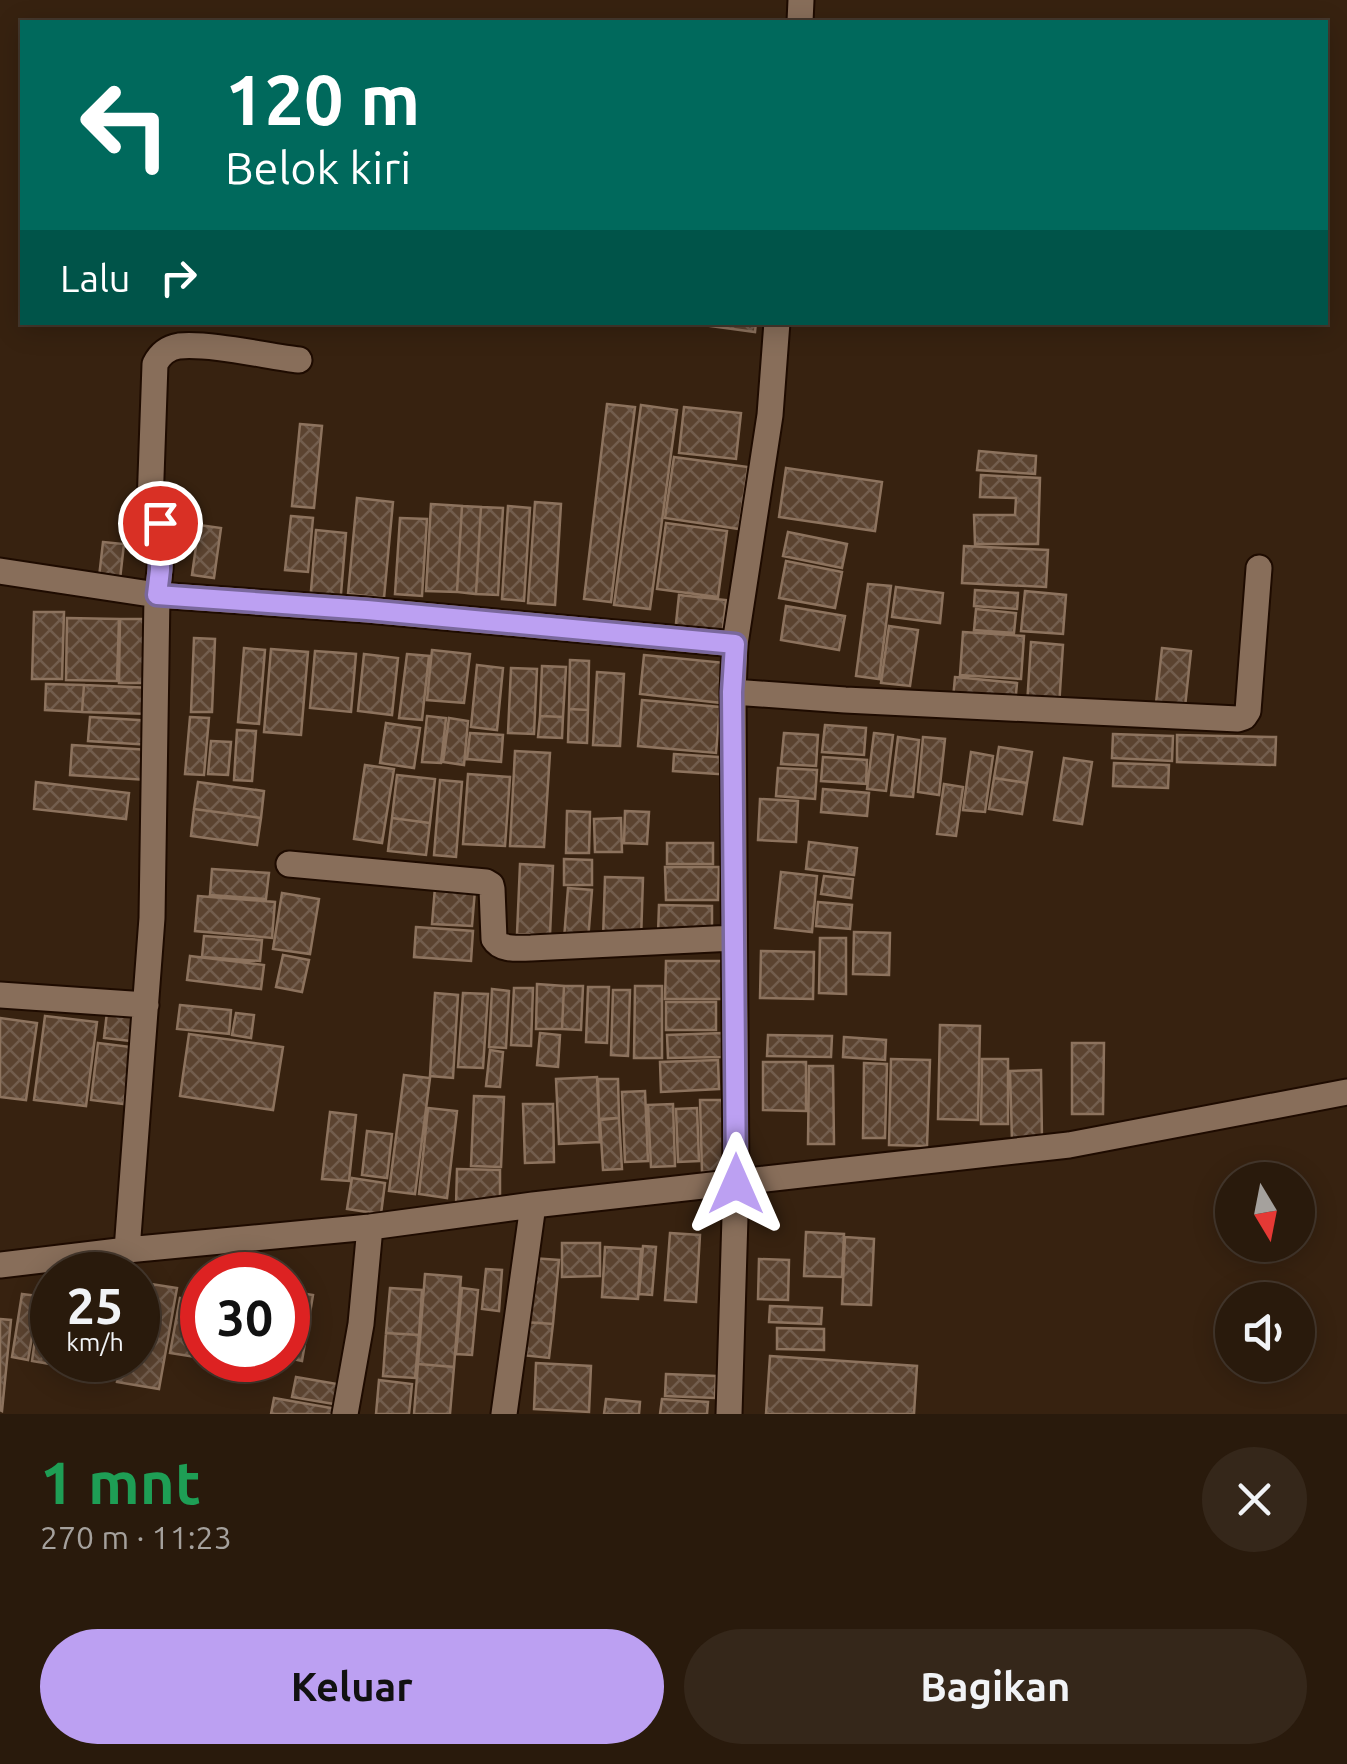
<!DOCTYPE html>
<html lang="id">
<head>
<meta charset="utf-8">
<style>
  :root { --surface:#291a0c; --page:#35271a; --text:#f1f3f6; --muted:#a5a19d; --line:#45382d; --accent:#bca0f2 }
  body { margin:0; font-family:Ubuntu,sans-serif; background:var(--page); color:var(--text); height:100vh; display:flex; flex-direction:column; font-size:38px; white-space:nowrap }
  * { box-sizing:border-box; margin:0 }
  p { font-size:32px; color:var(--muted) }
  .icon { flex:none; width:55px; height:55px; fill:none; stroke:currentColor; stroke-width:2; stroke-linecap:round; stroke-linejoin:round }
  .map { position:relative; height:1414px; overflow:hidden }
  .side { display:flex; flex-direction:column; background:var(--surface); flex:1 }
  .side>* { flex:none }
  .guide { position:absolute; left:20px; top:20px; width:1308px; height:305px; border-radius:0px; box-shadow:0 5px 25px #0003,0 0 0 2px var(--line); background:#00695c; color:#fff; overflow:hidden }
  .needle { width:65px; rotate:170deg }
  .fabs { position:absolute; left:1215px; top:1162px; display:grid; gap:20px }
  .fabs a { display:grid; place-items:center; width:100px; height:100px; border-radius:50%; background:var(--surface); box-shadow:0 5px 25px #0003,0 0 0 2px var(--line); font-size:50px }
  .speed { position:absolute; left:30px; top:1252px; display:flex; gap:20px; font-size:50px; font-weight:700; text-align:center }
  .speed>* { display:grid; place-content:center; width:130px; height:130px; border-radius:50%; background:var(--surface); box-shadow:0 5px 25px #0003,0 0 0 2px var(--line); line-height:1 }
  .speed small { font-size:25px; font-weight:400 }
  .speed .limit { border:15px solid #d22; background:#fff; color:#111 }
  .pin { position:absolute; display:grid; place-items:center; width:85px; height:85px; color:#fff; margin:-42px; border:5px solid #fff; border-radius:50%; box-shadow:0 2px 10px #0007 }
  .me { position:absolute; width:110px; margin:-55px; rotate:0deg; stroke-linejoin:round; filter:drop-shadow(0 0 8px #0008) }
  .turn { display:flex; align-items:center; gap:35px; height:210px; padding:0 40px; font-size:45px }
  .turn .icon { width:130px; height:130px; stroke-width:2.5 }
  .turn b { display:block; font-size:70px; line-height:85px }
  .then { display:flex; align-items:center; height:95px; padding:0 40px; background:#0003; gap:20px; font-size:38px }
  .round { display:grid; place-items:center; flex:none; width:105px; height:105px; border-radius:52px; background:var(--page) }
  .headline { display:flex; align-items:center; justify-content:space-between; height:170px; padding:0 40px }
  h1 { font-size:60px; font-weight:700; line-height:75px; color:#1e9e55 }
  .cta { display:flex; gap:20px; margin-top:auto; padding:20px 40px }
  .cta a { flex:1; height:115px; border-radius:60px; background:var(--accent); color:#111; font-size:40px; font-weight:700; line-height:115px; text-align:center }
  .cta a+a { background:var(--page); color:var(--text) }
  .map>svg:first-child { display:block }
</style>
</head>
<body>
<div class="map">
<svg width="1347" height="1414" viewBox="0 0 1347 1414">
  <defs>
    <pattern id="building-cross-hatch" width="8" height="8" patternUnits="userSpaceOnUse" patternTransform="scale(2.5)"><rect width="8" height="8" fill="#5b4330"/><path d="M0 0l8 8M0 8l8-8" fill="none" stroke="#735e4e"/></pattern>
  </defs>
  <rect width="100%" height="100%" fill="#372210"/>
  <!-- building -->
  <path fill="url(#building-cross-hatch)" stroke="#8d735e" stroke-width="2.5" d="M 681,322 L 756,322 L 755,332 Z
    M 607,404 L 635,407 L 611,602 L 584,599 Z
    M 641,405 L 677,410 L 650,609 L 614,605 Z
    M 684,407 L 741,413 L 736,459 L 679,453 Z
    M 300,424 L 322,426 L 314,508 L 292,506 Z
    M 979,451 L 1036,456 L 1035,474 L 977,470 Z
    M 674,457 L 748,467 L 739,529 L 665,518 Z
    M 786,468 L 882,482 L 875,531 L 779,517 Z
    M 981,475 L 1040,478 L 1038,544 L 975,544 L 974,515 L 1015,515 L 1016,498 L 980,497 Z
    M 357,498 L 393,502 L 384,598 L 348,594 Z
    M 535,502 L 561,504 L 555,605 L 528,603 Z
    M 431,504 L 462,506 L 457,592 L 426,591 Z
    M 462,506 L 481,507 L 476,594 L 457,592 Z
    M 508,506 L 530,508 L 524,601 L 502,599 Z
    M 481,507 L 503,508 L 498,595 L 476,594 Z
    M 291,516 L 313,518 L 308,572 L 285,570 Z
    M 400,518 L 427,519 L 422,596 L 395,594 Z
    M 666,523 L 727,531 L 718,597 L 657,589 Z
    M 199,525 L 221,528 L 214,578 L 192,575 Z
    M 316,530 L 346,533 L 340,606 L 310,603 Z
    M 788,532 L 847,544 L 842,568 L 783,556 Z
    M 103,542 L 124,544 L 119,588 L 98,586 Z
    M 964,546 L 1048,550 L 1046,587 L 962,583 Z
    M 786,561 L 842,572 L 835,608 L 779,598 Z
    M 868,584 L 891,586 L 879,679 L 856,676 Z
    M 896,587 L 943,593 L 940,623 L 892,617 Z
    M 975,590 L 1018,593 L 1017,609 L 974,606 Z
    M 1025,591 L 1066,595 L 1063,634 L 1021,631 Z
    M 679,595 L 726,600 L 722,638 L 675,633 Z
    M 786,606 L 845,616 L 839,650 L 781,640 Z
    M 976,609 L 1016,613 L 1014,633 L 974,630 Z
    M 34,612 L 64,612 L 62,679 L 32,679 Z
    M 67,618 L 119,619 L 117,681 L 66,680 Z
    M 120,619 L 156,619 L 155,683 L 119,683 Z
    M 889,626 L 918,630 L 910,686 L 881,683 Z
    M 963,632 L 1024,636 L 1021,679 L 960,675 Z
    M 194,638 L 215,639 L 212,712 L 191,712 Z
    M 1031,642 L 1063,645 L 1059,707 L 1027,705 Z
    M 244,648 L 265,650 L 259,724 L 238,722 Z
    M 1162,648 L 1191,651 L 1185,707 L 1156,703 Z
    M 271,649 L 308,652 L 301,735 L 264,732 Z
    M 432,650 L 470,654 L 464,703 L 427,700 Z
    M 315,651 L 356,654 L 351,712 L 310,708 Z
    M 364,654 L 398,658 L 392,715 L 358,711 Z
    M 407,654 L 429,656 L 422,720 L 399,718 Z
    M 644,655 L 726,663 L 722,703 L 640,694 Z
    M 570,660 L 589,661 L 588,710 L 569,709 Z
    M 477,665 L 503,668 L 497,730 L 471,727 Z
    M 542,666 L 566,667 L 563,717 L 540,716 Z
    M 511,668 L 537,669 L 534,734 L 508,733 Z
    M 597,672 L 624,674 L 620,746 L 593,745 Z
    M 955,677 L 1017,683 L 1015,705 L 953,699 Z
    M 46,684 L 84,685 L 82,712 L 45,710 Z
    M 84,685 L 153,688 L 151,714 L 82,712 Z
    M 642,700 L 720,707 L 716,753 L 638,746 Z
    M 569,709 L 588,710 L 587,743 L 568,742 Z
    M 427,716 L 446,718 L 441,763 L 422,762 Z
    M 540,716 L 563,717 L 562,738 L 538,737 Z
    M 90,717 L 153,721 L 151,745 L 88,741 Z
    M 190,717 L 209,718 L 204,775 L 185,774 Z
    M 449,718 L 468,721 L 464,765 L 443,762 Z
    M 386,723 L 420,728 L 414,768 L 380,763 Z
    M 825,725 L 866,728 L 864,755 L 822,752 Z
    M 237,730 L 256,731 L 252,781 L 234,780 Z
    M 470,733 L 503,735 L 501,762 L 467,759 Z
    M 784,733 L 818,735 L 816,766 L 781,764 Z
    M 874,733 L 893,735 L 886,791 L 867,789 Z
    M 1113,734 L 1173,736 L 1172,761 L 1112,758 Z
    M 1177,735 L 1276,737 L 1275,765 L 1177,762 Z
    M 898,737 L 919,740 L 913,797 L 891,795 Z
    M 923,737 L 945,739 L 939,795 L 918,792 Z
    M 211,741 L 231,742 L 228,775 L 208,774 Z
    M 72,745 L 149,750 L 147,780 L 70,775 Z
    M 999,747 L 1032,752 L 1027,783 L 994,778 Z
    M 515,751 L 550,753 L 544,847 L 510,846 Z
    M 971,752 L 993,756 L 985,812 L 963,810 Z
    M 674,754 L 733,758 L 732,775 L 673,771 Z
    M 823,757 L 867,760 L 866,784 L 821,781 Z
    M 1064,758 L 1092,762 L 1082,824 L 1054,820 Z
    M 1114,763 L 1169,765 L 1168,788 L 1113,786 Z
    M 365,765 L 394,769 L 382,843 L 354,839 Z
    M 778,768 L 817,770 L 815,799 L 776,796 Z
    M 468,774 L 510,777 L 505,846 L 463,844 Z
    M 397,775 L 435,779 L 430,823 L 392,818 Z
    M 994,778 L 1027,783 L 1022,814 L 989,809 Z
    M 440,780 L 462,782 L 456,857 L 434,855 Z
    M 36,782 L 129,793 L 126,819 L 34,809 Z
    M 198,782 L 264,791 L 261,818 L 194,809 Z
    M 944,784 L 963,787 L 956,836 L 937,834 Z
    M 823,789 L 869,793 L 867,816 L 821,812 Z
    M 760,799 L 798,801 L 796,842 L 758,840 Z
    M 194,809 L 261,818 L 257,845 L 191,836 Z
    M 567,811 L 590,812 L 589,853 L 566,853 Z
    M 625,811 L 649,812 L 647,844 L 624,843 Z
    M 392,818 L 430,823 L 426,855 L 388,851 Z
    M 621,818 L 622,852 L 595,852 L 594,819 Z
    M 809,842 L 857,848 L 854,875 L 806,869 Z
    M 667,843 L 713,843 L 713,864 L 667,864 Z
    M 564,859 L 592,860 L 592,885 L 564,885 Z
    M 520,864 L 553,866 L 550,935 L 517,934 Z
    M 665,867 L 719,867 L 718,900 L 666,900 Z
    M 212,869 L 269,873 L 266,899 L 210,895 Z
    M 781,872 L 817,876 L 812,932 L 775,928 Z
    M 824,876 L 853,879 L 851,898 L 821,894 Z
    M 605,877 L 643,878 L 641,940 L 603,939 Z
    M 435,887 L 475,890 L 472,926 L 432,924 Z
    M 568,888 L 592,890 L 588,941 L 564,939 Z
    M 282,893 L 319,899 L 310,954 L 273,949 Z
    M 198,896 L 275,902 L 272,938 L 195,931 Z
    M 818,902 L 852,905 L 850,929 L 816,926 Z
    M 659,905 L 712,906 L 712,935 L 658,934 Z
    M 416,927 L 473,931 L 471,961 L 414,957 Z
    M 854,932 L 890,933 L 889,975 L 853,974 Z
    M 204,936 L 262,940 L 260,961 L 202,957 Z
    M 820,938 L 846,938 L 846,994 L 819,993 Z
    M 761,951 L 814,952 L 813,999 L 760,998 Z
    M 283,955 L 309,960 L 302,992 L 276,987 Z
    M 190,956 L 264,965 L 261,989 L 187,980 Z
    M 666,961 L 725,961 L 725,999 L 665,999 Z
    M 537,984 L 564,986 L 562,1029 L 536,1029 Z
    M 564,986 L 583,986 L 581,1030 L 562,1029 Z
    M 635,986 L 662,986 L 662,1058 L 634,1058 Z
    M 588,987 L 609,987 L 607,1043 L 586,1042 Z
    M 514,988 L 533,988 L 531,1046 L 511,1045 Z
    M 492,989 L 509,991 L 506,1048 L 489,1047 Z
    M 613,990 L 630,990 L 628,1056 L 611,1055 Z
    M 435,993 L 458,995 L 453,1078 L 430,1076 Z
    M 463,993 L 488,994 L 483,1068 L 458,1067 Z
    M 666,1002 L 716,1002 L 716,1030 L 666,1030 Z
    M 180,1005 L 231,1010 L 229,1034 L 177,1029 Z
    M 107,1012 L 143,1016 L 140,1042 L 104,1038 Z
    M 236,1013 L 254,1015 L 251,1038 L 232,1035 Z
    M 45,1016 L 97,1022 L 86,1106 L 34,1100 Z
    M 0,1018 L 37,1023 L 26,1100 L 0,1097 Z
    M 940,1025 L 980,1026 L 978,1120 L 938,1119 Z
    M 540,1033 L 560,1035 L 558,1067 L 537,1065 Z
    M 722,1033 L 722,1057 L 668,1058 L 667,1035 Z
    M 189,1034 L 283,1047 L 273,1110 L 180,1096 Z
    M 768,1035 L 832,1036 L 831,1057 L 767,1056 Z
    M 844,1037 L 886,1040 L 885,1060 L 843,1057 Z
    M 98,1043 L 131,1047 L 124,1104 L 91,1100 Z
    M 1072,1043 L 1104,1043 L 1103,1114 L 1072,1114 Z
    M 490,1050 L 503,1052 L 500,1087 L 486,1086 Z
    M 891,1059 L 930,1060 L 927,1146 L 889,1145 Z
    M 982,1059 L 1008,1059 L 1008,1124 L 981,1124 Z
    M 718,1060 L 719,1089 L 661,1092 L 660,1062 Z
    M 763,1062 L 806,1062 L 806,1111 L 763,1110 Z
    M 864,1063 L 887,1064 L 885,1138 L 863,1138 Z
    M 809,1066 L 833,1066 L 834,1144 L 808,1144 Z
    M 1041,1070 L 1042,1140 L 1012,1141 L 1010,1071 Z
    M 404,1075 L 430,1078 L 415,1194 L 389,1191 Z
    M 597,1077 L 600,1142 L 559,1144 L 556,1079 Z
    M 598,1079 L 618,1079 L 619,1118 L 599,1119 Z
    M 645,1091 L 648,1161 L 625,1162 L 622,1092 Z
    M 474,1096 L 504,1097 L 501,1167 L 471,1166 Z
    M 700,1100 L 722,1100 L 724,1171 L 702,1172 Z
    M 523,1104 L 553,1104 L 554,1162 L 525,1163 Z
    M 673,1104 L 675,1166 L 651,1167 L 648,1105 Z
    M 428,1108 L 457,1111 L 447,1198 L 419,1194 Z
    M 697,1108 L 699,1161 L 678,1162 L 676,1109 Z
    M 330,1112 L 356,1115 L 349,1181 L 322,1179 Z
    M 619,1118 L 622,1169 L 603,1170 L 600,1120 Z
    M 367,1131 L 392,1134 L 387,1178 L 362,1175 Z
    M 457,1169 L 500,1170 L 500,1207 L 456,1206 Z
    M 352,1178 L 385,1183 L 381,1214 L 347,1209 Z
    M 806,1232 L 844,1234 L 842,1277 L 804,1276 Z
    M 670,1233 L 700,1235 L 696,1302 L 665,1300 Z
    M 845,1237 L 874,1239 L 871,1305 L 842,1304 Z
    M 562,1243 L 600,1243 L 600,1276 L 562,1277 Z
    M 643,1246 L 656,1247 L 652,1295 L 639,1294 Z
    M 605,1247 L 641,1249 L 638,1299 L 602,1297 Z
    M 531,1258 L 559,1260 L 553,1324 L 524,1322 Z
    M 759,1259 L 789,1260 L 788,1300 L 758,1299 Z
    M 486,1269 L 502,1270 L 499,1311 L 482,1309 Z
    M 425,1274 L 461,1277 L 454,1367 L 418,1364 Z
    M 138,1282 L 177,1288 L 159,1389 L 117,1382 L 121,1360 L 138,1360 Z
    M 390,1288 L 422,1290 L 419,1335 L 386,1333 Z
    M 462,1288 L 478,1290 L 472,1355 L 456,1354 Z
    M 288,1291 L 313,1295 L 302,1361 L 288,1358 Z
    M 22,1294 L 39,1296 L 28,1360 L 12,1357 Z
    M 180,1298 L 202,1302 L 202,1320 L 196,1357 L 170,1353 Z
    M 770,1306 L 822,1308 L 821,1324 L 769,1322 Z
    M 38,1318 L 52,1319 L 50,1364 L 32,1361 Z
    M 0,1319 L 11,1320 L 2,1411 L 0,1410 Z
    M 524,1322 L 553,1324 L 549,1358 L 521,1355 Z
    M 777,1328 L 824,1329 L 824,1350 L 777,1349 Z
    M 386,1333 L 419,1335 L 415,1378 L 383,1376 Z
    M 770,1356 L 917,1366 L 914,1414 L 766,1414 Z
    M 56,1360 L 115,1360 L 111,1378 L 55,1367 Z
    M 216,1360 L 260,1360 L 257,1375 L 214,1366 Z
    M 536,1363 L 591,1366 L 589,1412 L 534,1409 Z
    M 418,1364 L 454,1367 L 450,1414 L 414,1414 Z
    M 666,1374 L 716,1376 L 715,1398 L 665,1396 Z
    M 296,1377 L 337,1384 L 334,1404 L 292,1397 Z
    M 379,1380 L 412,1384 L 409,1414 L 376,1414 Z
    M 274,1398 L 337,1409 L 336,1414 L 271,1414 Z
    M 606,1399 L 640,1402 L 639,1414 L 604,1414 Z
    M 662,1399 L 708,1402 L 707,1414 L 660,1414 Z"/>
  <g fill="none" stroke-linecap="round" stroke-linejoin="round">
    <defs>
      <path id="minor" d="M 800,22 L 801,0
        M 0,571 L 157,595 L 367,610 L 735,644
        M 733,692 L 845,700 L 1238,719 L 1244,717 L 1248,711 L 1259,568
        M 289,864 L 486,882 L 491,885 L 492,889 L 494,939 C 501,951 519,948 531,948 L 734,938
        M 0,995 L 146,1005
        M 127,1250 L 152,918 L 157,595 C 161,564 166,533 150,505 L 155,364 C 160,354 167,348 179,346 C 210,343 266,356 299,360
        M 0,1265 L 127,1250 L 370,1227 L 533,1205 L 1069,1145 L 1347,1092
        M 345,1414 L 361,1324 L 370,1227
        M 504,1414 L 533,1205
        M 729,1414 L 736,1184 L 733,692 L 735,644 L 770,415 L 777,322"/>
    </defs>
    <!-- minor casing -->
    <use href="#minor" stroke="#1e0b00" stroke-width="29"/>
    <!-- minor -->
    <use href="#minor" stroke="#886e5a" stroke-width="25"/>
  </g>
  <g fill="none" stroke-linecap="round" stroke-linejoin="round">
    <defs>
      <path id="route" d="M 160,523 L 160,570 L 157,595 L 367,610 L 735,644 L 732,692 L 736,1184"/>
    </defs>
    <!-- route casing -->
    <use href="#route" stroke="#7a689d" stroke-width="25"/>
    <!-- route -->
    <use href="#route" stroke="#bca0f2" stroke-width="18"/>
  </g>
</svg>
<div class="fabs">
<a><svg class="needle" viewBox="-14 -14 28 28"><path d="M0-13l5 13h-10z" fill="#e53935"/><path d="M0 13l5-13h-10z" fill="#a5a19d"/></svg></a>
<a><svg class="icon" aria-label="sound" viewBox="0 0 24 24"><path d="M4 9h4l5-4v14l-5-4H4zM17 9q2 3 0 6"/></svg></a>
</div>
<div class="speed"><div>25<small>km/h</small></div><div class="limit">30</div></div>
<div class="pin" style="left:160px;top:523px;background:#d93025"><svg class="icon" aria-label="arrive" viewBox="0 0 24 24"><path d="M6 21V4h12l-3 4 3 4H6"/></svg></div>
<svg class="me" style="left:736px;top:1184px" viewBox="-20 -20 40 40"><path d="M0-17L14 15 0 8-14 15z" fill="#bca0f2" stroke="#fff" stroke-width="4"/></svg>
<div class="guide">
<div class="turn"><svg class="icon" aria-label="left" viewBox="0 0 24 24"><path d="M17 20v-9H6M10 6l-5 5 5 5"/></svg><div><b>120 m</b>Belok kiri</div></div>
<div class="then">Lalu<svg class="icon" aria-label="right" viewBox="0 0 24 24"><path d="M7 20v-9h11M14 6l5 5-5 5"/></svg></div>
</div>
</div>
<section class="side">
<div class="headline"><div><h1>1 mnt</h1><p>270 m · 11:23</p></div><a class="round"><svg class="icon" aria-label="close" viewBox="0 0 24 24"><path d="M6 6l12 12M18 6L6 18"/></svg></a></div>
<div class="cta"><a>Keluar</a><a>Bagikan</a></div>
</section>
</body>
</html>
